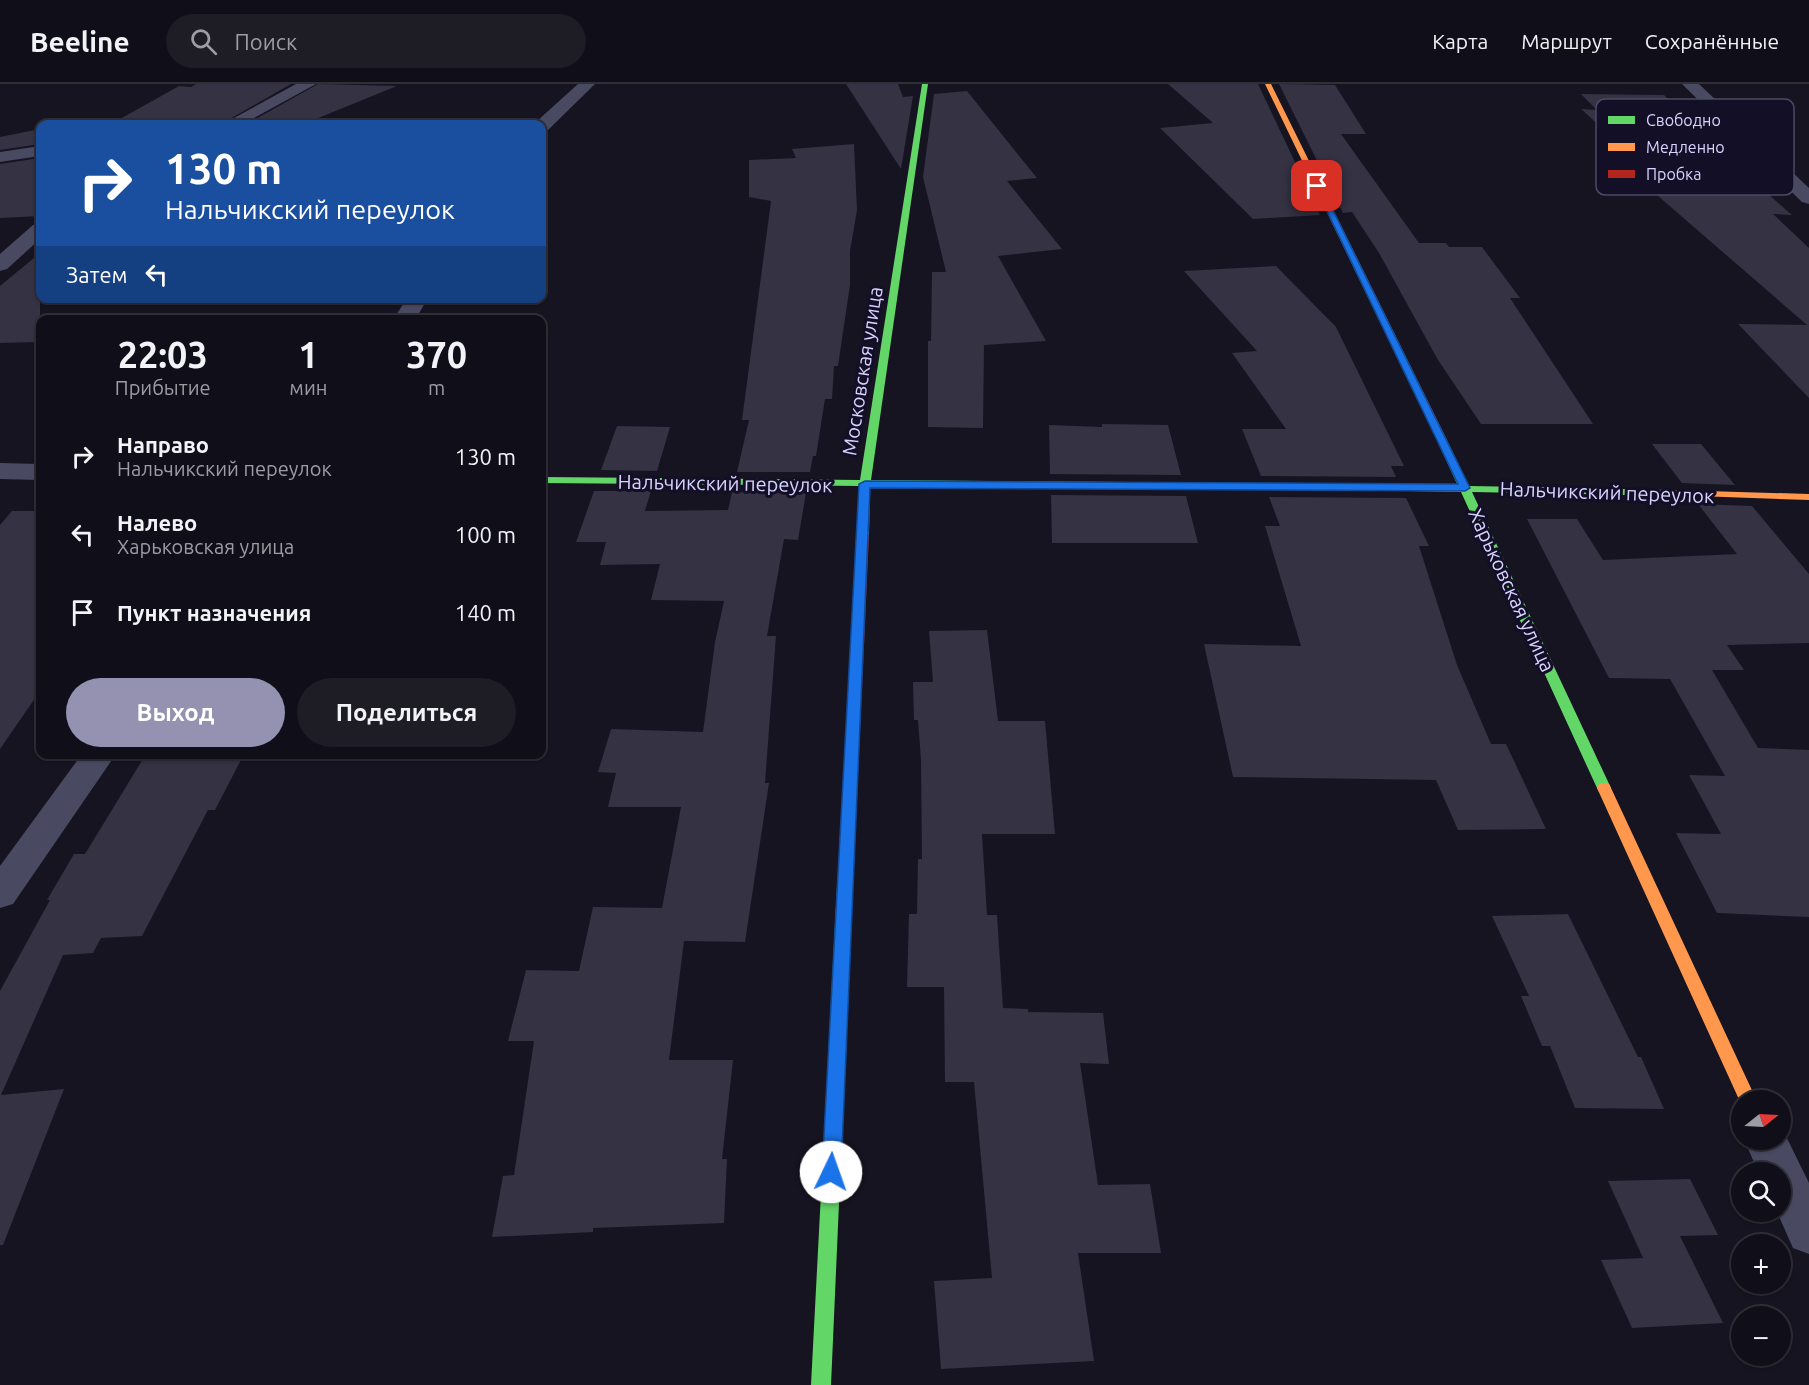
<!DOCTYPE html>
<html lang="ru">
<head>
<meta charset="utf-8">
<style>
  :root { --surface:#100f19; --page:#1e1d26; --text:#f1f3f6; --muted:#9c9ca2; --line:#302f38; --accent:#9591b1 }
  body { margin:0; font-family:Ubuntu,sans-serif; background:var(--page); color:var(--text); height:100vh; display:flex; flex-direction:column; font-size:22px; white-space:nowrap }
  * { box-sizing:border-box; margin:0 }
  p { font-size:20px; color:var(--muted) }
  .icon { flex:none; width:33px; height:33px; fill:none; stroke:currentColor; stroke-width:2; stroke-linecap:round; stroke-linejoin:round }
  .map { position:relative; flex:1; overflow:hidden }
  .panel { position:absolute; left:36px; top:231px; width:510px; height:444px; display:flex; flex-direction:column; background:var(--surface); border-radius:12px; box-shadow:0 2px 4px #0004,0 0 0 2px var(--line) }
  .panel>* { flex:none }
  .hud { position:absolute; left:36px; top:36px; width:510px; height:183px; border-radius:12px; box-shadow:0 2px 4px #0004,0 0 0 2px var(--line); background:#1a4fa0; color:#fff; overflow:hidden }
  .needle { width:39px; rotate:72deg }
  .buttons { position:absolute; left:1731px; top:1006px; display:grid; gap:12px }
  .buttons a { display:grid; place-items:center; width:60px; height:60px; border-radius:50%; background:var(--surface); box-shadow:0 2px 4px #0004,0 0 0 2px var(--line); font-size:30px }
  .pin { position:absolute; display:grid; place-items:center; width:51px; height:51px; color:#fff; margin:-26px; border-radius:12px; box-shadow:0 3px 9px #0006 }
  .me { position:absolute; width:66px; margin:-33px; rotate:3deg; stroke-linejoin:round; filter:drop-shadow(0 0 4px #0008) }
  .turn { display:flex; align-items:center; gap:21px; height:126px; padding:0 30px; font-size:27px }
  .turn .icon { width:78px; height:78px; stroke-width:2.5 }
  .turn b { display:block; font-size:42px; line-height:51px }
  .then { display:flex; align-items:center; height:57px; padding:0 30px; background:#0003; gap:12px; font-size:22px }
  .eta { display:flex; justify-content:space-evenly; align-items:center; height:102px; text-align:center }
  .eta b { font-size:36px; font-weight:600; line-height:42px }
  .cta { display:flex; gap:12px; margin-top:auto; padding:12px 30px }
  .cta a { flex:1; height:69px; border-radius:36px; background:var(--accent); color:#fff; font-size:24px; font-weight:600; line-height:69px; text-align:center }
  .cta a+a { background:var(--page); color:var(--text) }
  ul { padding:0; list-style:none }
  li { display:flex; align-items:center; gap:18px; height:78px; padding:0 30px }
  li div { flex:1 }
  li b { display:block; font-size:22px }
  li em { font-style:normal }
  header { display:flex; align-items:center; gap:36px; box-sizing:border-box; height:84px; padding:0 30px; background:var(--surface); border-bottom:2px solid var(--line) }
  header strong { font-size:28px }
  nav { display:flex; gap:33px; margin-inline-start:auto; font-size:21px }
  .search { width:420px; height:54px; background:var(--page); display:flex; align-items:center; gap:15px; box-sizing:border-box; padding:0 21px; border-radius:33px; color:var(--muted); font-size:22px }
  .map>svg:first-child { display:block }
</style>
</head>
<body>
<header>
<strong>Beeline</strong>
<div class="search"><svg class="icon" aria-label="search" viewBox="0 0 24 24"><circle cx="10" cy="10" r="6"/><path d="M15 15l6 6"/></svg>Поиск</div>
<nav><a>Карта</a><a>Маршрут</a><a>Сохранённые</a></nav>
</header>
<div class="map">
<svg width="1809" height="1301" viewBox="0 0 1809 1301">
  <rect width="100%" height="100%" fill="#161421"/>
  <!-- building -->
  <path fill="#343243" d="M 196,0 L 291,0 L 221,40 L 111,40 L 179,2 L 191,3 Z
    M 318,0 L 397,2 L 306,39 L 289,35 L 276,40 L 247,40 Z
    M 846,0 L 898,0 L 903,13 L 913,12 L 901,85 Z
    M 1168,0 L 1258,0 L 1320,131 L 1253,135 L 1160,44 L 1213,39 Z
    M 1279,0 L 1335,1 L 1366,50 L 1341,50 L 1419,159 L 1446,159 L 1449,163 L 1482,163 L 1520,214 L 1510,214 L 1593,340 L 1481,340 L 1438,276 L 1379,169 L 1352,128 L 1343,129 Z
    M 967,7 L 1037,94 L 1007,97 L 1062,165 L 998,172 L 1046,257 L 984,261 L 983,344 L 928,343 L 928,257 L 931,257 L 932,188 L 946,188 L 923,93 L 934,10 Z
    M 1581,10 L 1664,11 L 1733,76 L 1729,76 L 1792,131 L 1773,130 L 1809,164 L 1809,314 L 1738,240 L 1807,241 L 1650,105 L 1669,105 L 1581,25 L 1597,26 Z
    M 40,45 L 40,60 L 0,66 L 0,53 Z
    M 854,60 L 857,126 L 850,167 L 850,201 L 838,282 L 834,282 L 832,315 L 825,315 L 816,372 L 813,372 L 810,388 L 737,388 L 749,336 L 742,336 L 771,117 L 749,113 L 749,76 L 796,74 L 792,65 Z
    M 40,74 L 40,132 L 0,134 L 0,80 Z
    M 40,169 L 40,258 L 0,259 L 0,202 Z
    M 1276,182 L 1336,243 L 1404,382 L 1391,382 L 1396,393 L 1261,392 L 1242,345 L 1286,345 L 1232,269 L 1257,267 L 1184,187 Z
    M 1102,340 L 1168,341 L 1181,391 L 1050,390 L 1049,341 L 1102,343 Z
    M 617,342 L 670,343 L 657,387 L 601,386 Z
    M 1652,360 L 1701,360 L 1735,401 L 1682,399 Z
    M 594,407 L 651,407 L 645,427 L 728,426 L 732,408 L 806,409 L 798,456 L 784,455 L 767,552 L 776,552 L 765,699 L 769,699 L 745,858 L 684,857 L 669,976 L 733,976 L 722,1075 L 727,1075 L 724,1139 L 593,1144 L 593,1148 L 492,1153 L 503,1092 L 514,1091 L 534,957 L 508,957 L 526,886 L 579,887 L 593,823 L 662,824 L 681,723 L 608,723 L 616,689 L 598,688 L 611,645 L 703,648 L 715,558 L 724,517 L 651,516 L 660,480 L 600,481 L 606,458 L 576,458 Z
    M 1051,411 L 1186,412 L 1198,459 L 1052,459 Z
    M 1269,413 L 1406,414 L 1429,462 L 1419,462 L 1457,581 L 1491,660 L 1506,660 L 1546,745 L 1458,746 L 1436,696 L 1233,693 L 1204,560 L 1301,562 L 1265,442 L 1280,442 Z
    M 1698,420 L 1752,422 L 1809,490 L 1809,559 L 1727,561 L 1744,586 L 1712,586 L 1758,664 L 1809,666 L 1809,833 L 1717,829 L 1676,749 L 1721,750 L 1689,691 L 1725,692 L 1670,595 L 1609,594 L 1527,435 L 1577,435 L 1603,476 L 1737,470 Z
    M 12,427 L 40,427 L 40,607 L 0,665 L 0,441 Z
    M 987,546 L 998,637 L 1045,637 L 1055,750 L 982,750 L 987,831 L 997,831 L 1003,924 L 1028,925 L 1028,928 L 1103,929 L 1109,980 L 1080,979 L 1098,1101 L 1150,1100 L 1161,1169 L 1078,1169 L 1094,1277 L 941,1285 L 934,1197 L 992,1194 L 974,998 L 945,998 L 944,903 L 907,903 L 909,830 L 917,830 L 918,775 L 922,775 L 921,676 L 918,636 L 914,636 L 913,598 L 933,598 L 929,547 Z
    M 146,670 L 244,670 L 215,726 L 208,726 L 142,852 L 101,854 L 93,869 L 63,871 L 1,1011 L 64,1005 L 3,1161 L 0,1161 L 0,907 L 50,816 L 47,816 L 74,770 L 85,770 Z
    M 1568,830 L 1638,973 L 1641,973 L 1664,1025 L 1575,1024 L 1550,962 L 1542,962 L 1521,912 L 1529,912 L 1492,832 Z
    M 1690,1095 L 1718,1151 L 1680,1152 L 1723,1239 L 1632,1244 L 1601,1176 L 1643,1174 L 1608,1097 Z"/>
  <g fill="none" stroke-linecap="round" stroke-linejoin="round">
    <!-- street -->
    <path fill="#4a4962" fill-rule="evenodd" d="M 296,0 L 316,0 L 243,40 L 223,40 Z
      M 578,0 L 595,0 L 548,46 L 542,47 L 542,40 L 535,40 L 536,38 Z
      M 1682,0 L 1699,0 L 1809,104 L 1809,120 L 1802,118 Z
      M 40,62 L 40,72 L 0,78 L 0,68 Z
      M 40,139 L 40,155 L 7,185 L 0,187 L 0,170 L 33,141 Z
      M 407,214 L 428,214 L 415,236 L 393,236 Z
      M 0,379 L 40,380 L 40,396 L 0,395 Z
      M 82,670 L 116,670 L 13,820 L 0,824 L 0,782 Z
      M 1781,1042 L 1809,1099 L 1809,1170 L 1793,1164 L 1777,1128 L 1780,1128 L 1780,1089 L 1759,1089 L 1744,1056 L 1780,1056 Z"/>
    <!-- fast -->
    <path fill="#63d668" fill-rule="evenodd" d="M 922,0 L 928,0 L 871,396 L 1121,398 L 1125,399 L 1125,403 L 870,402 L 869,451 L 863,454 L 857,451 L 860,402 L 542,399 L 542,393 L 860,396 Z
      M 1439,347 L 1444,350 L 1469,402 L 1673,406 L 1678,409 L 1673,412 L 1472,408 L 1611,704 L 1609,708 L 1599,708 L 1597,704 L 1461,408 L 1359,406 L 1354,403 L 1359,400 L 1458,402 L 1434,350 Z
      M 845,796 L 850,798 L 853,802 L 831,1301 L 811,1301 L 837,802 L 840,798 Z"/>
    <!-- slow -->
    <path fill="#ff974d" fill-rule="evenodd" d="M 1265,0 L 1271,0 L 1444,350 L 1443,352 L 1435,352 L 1434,350 Z
      M 1121,398 L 1359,400 L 1364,403 L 1359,406 L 1117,403 L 1117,399 Z
      M 1673,406 L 1809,410 L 1809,416 L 1669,411 L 1668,409 Z
      M 1604,699 L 1609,700 L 1611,704 L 1757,1017 L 1742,1017 L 1742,1022 L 1597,704 L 1599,700 Z"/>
    <!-- jam -->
    <path fill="#b3261e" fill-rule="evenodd" d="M 863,448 L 869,451 L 853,802 L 850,806 L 845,808 L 840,806 L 837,802 L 857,451 Z"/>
  </g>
  <!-- route -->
  <path fill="#1a73e8" stroke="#114b97" stroke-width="1.5" d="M 1314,100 L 1321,102 L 1470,404 L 1465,407 L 870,404 L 841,1088 L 838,1094 L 831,1096 L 825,1094 L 822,1088 L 859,400 L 865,397 L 1458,400 Z"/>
  <g text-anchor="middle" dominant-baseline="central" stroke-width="6" stroke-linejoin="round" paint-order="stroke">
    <!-- street labels -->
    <g font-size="20" fill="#d9d4ff" stroke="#130f26">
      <text transform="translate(862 287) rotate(-81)">Московская улица</text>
      <text transform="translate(725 399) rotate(1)">Нальчикский переулок</text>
      <text transform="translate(1607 408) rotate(2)">Нальчикский переулок</text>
      <text transform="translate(1512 506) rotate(65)">Харьковская улица</text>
    </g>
  </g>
  <!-- legend -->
  <rect x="1596" y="15" width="198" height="96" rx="9" fill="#130f26" stroke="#4e4a67" stroke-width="1.5"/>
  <rect x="1608" y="32" width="27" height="8" fill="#63d668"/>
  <rect x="1608" y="59" width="27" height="8" fill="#ff974d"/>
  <rect x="1608" y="86" width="27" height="8" fill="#b3261e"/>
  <g font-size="16" fill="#d9d4ff">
    <text x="1646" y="42">Свободно</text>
    <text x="1646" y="69">Медленно</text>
    <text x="1646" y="96">Пробка</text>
  </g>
</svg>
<div class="buttons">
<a><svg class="needle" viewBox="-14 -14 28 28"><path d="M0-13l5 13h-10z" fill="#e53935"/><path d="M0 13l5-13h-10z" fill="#9c9ca2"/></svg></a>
<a><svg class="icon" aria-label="search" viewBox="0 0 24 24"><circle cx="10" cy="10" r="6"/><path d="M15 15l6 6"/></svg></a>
<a>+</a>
<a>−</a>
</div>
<div class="pin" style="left:1317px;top:102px;background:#d93025"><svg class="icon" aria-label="arrive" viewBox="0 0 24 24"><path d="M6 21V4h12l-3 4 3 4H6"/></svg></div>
<svg class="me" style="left:831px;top:1088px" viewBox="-20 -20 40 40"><circle r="19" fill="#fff"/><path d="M0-13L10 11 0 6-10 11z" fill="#1a73e8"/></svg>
<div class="hud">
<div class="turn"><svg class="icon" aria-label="right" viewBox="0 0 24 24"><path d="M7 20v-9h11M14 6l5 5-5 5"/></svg><div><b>130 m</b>Нальчикский переулок</div></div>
<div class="then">Затем<svg class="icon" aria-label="left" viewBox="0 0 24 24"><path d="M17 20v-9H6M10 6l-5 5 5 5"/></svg></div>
</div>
<section class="panel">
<div class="eta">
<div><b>22:03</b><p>Прибытие</p></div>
<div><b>1</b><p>мин</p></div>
<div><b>370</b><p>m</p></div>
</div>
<ul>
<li><svg class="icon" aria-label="right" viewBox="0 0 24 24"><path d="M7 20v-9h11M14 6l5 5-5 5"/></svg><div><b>Направо</b><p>Нальчикский переулок</p></div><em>130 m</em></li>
<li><svg class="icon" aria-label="left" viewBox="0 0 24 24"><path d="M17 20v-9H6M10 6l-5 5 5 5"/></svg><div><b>Налево</b><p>Харьковская улица</p></div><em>100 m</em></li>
<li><svg class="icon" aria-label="arrive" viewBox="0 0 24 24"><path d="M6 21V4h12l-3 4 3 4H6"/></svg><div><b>Пункт назначения</b></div><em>140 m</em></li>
</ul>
<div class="cta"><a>Выход</a><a>Поделиться</a></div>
</section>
</div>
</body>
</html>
